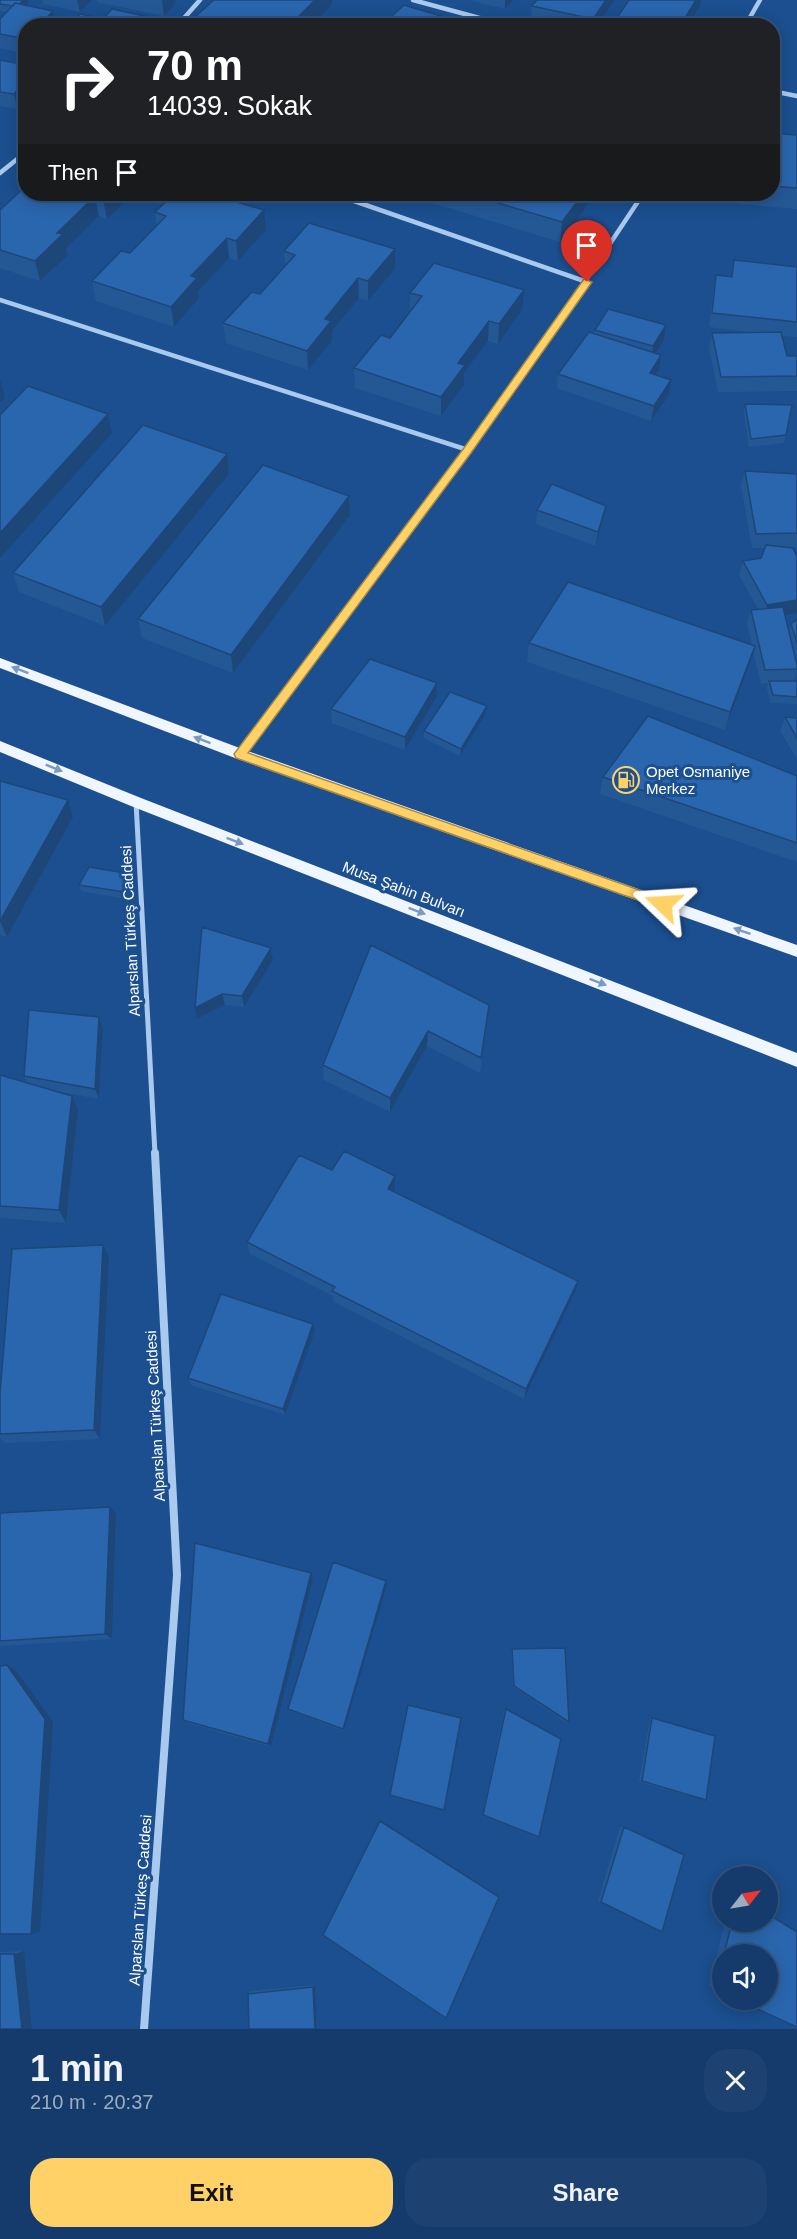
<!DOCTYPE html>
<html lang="en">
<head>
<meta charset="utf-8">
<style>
  :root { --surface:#143b6b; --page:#1d4271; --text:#f1f3f6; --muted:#9dadc1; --line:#33557e; --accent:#ffd166 }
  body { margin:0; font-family:Arial,sans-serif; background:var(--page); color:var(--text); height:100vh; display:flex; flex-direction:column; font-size:22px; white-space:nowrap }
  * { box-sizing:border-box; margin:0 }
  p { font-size:20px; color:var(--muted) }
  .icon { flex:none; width:33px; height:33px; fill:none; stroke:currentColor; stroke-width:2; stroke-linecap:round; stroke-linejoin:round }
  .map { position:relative; height:2029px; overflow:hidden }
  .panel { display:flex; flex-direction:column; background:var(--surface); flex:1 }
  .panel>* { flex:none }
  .guide { position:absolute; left:18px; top:18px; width:762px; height:183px; border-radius:24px; box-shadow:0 3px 15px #0003,0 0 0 2px var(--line); background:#202124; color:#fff; overflow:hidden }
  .needle { width:39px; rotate:59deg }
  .tools { position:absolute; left:712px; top:1866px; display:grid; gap:12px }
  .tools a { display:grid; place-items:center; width:66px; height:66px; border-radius:50%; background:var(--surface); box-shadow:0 3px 15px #0003,0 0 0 2px var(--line); font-size:30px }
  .pin { position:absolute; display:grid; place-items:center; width:51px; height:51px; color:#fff; margin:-62px -26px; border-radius:50% 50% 50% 0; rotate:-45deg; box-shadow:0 0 6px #0007 }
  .pin .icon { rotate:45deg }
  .me { position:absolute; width:66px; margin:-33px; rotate:290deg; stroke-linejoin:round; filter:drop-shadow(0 0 4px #0008) }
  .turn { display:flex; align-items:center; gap:21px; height:126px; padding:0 30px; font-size:27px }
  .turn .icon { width:78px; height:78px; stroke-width:2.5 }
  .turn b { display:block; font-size:42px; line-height:51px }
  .then { display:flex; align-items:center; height:57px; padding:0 30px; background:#0003; gap:12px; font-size:22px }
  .round { display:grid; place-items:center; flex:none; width:63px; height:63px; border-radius:24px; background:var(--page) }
  .headline { display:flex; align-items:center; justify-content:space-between; height:102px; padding:0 30px }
  h1 { font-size:36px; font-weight:700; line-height:45px }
  .action { display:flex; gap:12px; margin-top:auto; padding:12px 30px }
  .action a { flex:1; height:69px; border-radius:24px; background:var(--accent); color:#111; font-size:24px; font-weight:700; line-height:69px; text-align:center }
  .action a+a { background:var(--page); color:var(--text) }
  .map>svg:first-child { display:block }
</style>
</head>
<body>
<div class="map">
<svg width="797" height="2029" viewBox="0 0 797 2029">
  <rect width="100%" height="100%" fill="#1b4f8f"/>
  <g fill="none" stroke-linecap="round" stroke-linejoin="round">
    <!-- street-far2 -->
    <path stroke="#a9c9ee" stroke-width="4.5" d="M 413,0 L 509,26
      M 177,26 L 200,0
      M 745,26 L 760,0
      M 772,91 L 797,96
      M 0,173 L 26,152
      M 334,194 L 587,282
      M 0,300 L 468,450
      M 434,496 L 548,337 L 643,194"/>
    <!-- street-far1 -->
    <path stroke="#a9c9ee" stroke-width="5" d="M 240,754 L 435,494
      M 136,802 L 155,1154"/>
    <!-- street -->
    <path stroke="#a9c9ee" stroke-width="8" d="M 144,2029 L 177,1575 L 155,1153"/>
    <!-- primary -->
    <path fill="#f0f6ff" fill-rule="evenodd" d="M 0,658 L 245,750 L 797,945 L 797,957 L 235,758 L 0,668 Z
      M 0,741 L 141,798 L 797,1053 L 797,1067 L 131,806 L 0,752 Z"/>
  </g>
  <!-- wall -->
  <path fill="#245895" d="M 0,0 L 28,0 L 28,3 L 26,6 L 26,54 L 0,48 L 0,19 L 6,12 L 0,11 Z
    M 43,0 L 92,0 L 80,12 L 43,4 Z
    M 97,0 L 175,0 L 176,3 L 164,16 L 97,2 Z
    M 470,0 L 513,0 L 505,9 Z
    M 537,0 L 615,0 L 597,26 L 553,26 L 531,21 L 532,6 Z
    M 332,5 L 311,26 L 189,26 L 189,22 Z
    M 104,18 L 150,25 L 69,26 Z
    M 0,60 L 26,65 L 17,109 L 0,106 Z
    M 772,133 L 797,135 L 797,209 L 740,204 L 740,194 L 772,194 Z
    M 26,194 L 133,194 L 107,219 L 99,216 L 66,248 L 68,255 L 40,281 L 0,268 L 0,210 Z
    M 422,194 L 596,194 L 560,242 L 422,200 Z
    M 155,212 L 266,230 L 238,261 L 229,258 L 198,291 L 199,298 L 174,327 L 96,301 L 92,281 L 130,253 L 157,225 Z
    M 284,251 L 395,269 L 368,301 L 359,298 L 332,331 L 332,341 L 308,370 L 226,343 L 223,323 L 260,294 L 285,266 Z
    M 734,260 L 797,267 L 797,337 L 782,336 L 787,356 L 797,356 L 797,391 L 718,392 L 709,348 L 712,333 L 756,333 L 709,327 L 713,290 L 716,275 L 731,277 Z
    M 410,293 L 522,310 L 498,344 L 488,341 L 464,373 L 464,385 L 441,416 L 355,388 L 354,368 L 390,338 L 410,311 Z
    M 666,325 L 664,340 L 656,353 L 659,370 L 656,375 L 671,380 L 669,395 L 651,421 L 557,388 L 558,374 L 594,333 L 595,330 Z
    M 745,404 L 786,435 L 784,443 L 749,447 L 744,412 Z
    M 227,454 L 229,474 L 105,626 L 19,592 L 13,573 Z
    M 745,471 L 797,474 L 797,547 L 788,548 L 785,615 L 789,630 L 791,624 L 797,619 L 797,671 L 794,681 L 797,681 L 797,704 L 770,703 L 767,688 L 768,683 L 761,684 L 753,651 L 749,665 L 725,730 L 527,662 L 529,643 L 752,646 L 747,624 L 751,610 L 758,609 L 739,575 L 743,561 L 761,558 L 765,548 L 752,548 L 741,485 Z
    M 349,496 L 350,515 L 233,673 L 142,638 L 138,619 Z
    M 606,506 L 603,520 L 595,546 L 536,524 L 537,510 Z
    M 437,696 L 405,750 L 332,723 L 331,709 Z
    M 487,706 L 486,713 L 460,756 L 424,738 L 424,731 Z
    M 785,717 L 797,718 L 797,759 L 780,731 Z
    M 797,776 L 797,862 L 600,794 L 603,777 Z
    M 0,781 L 73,817 L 7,937 L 0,935 Z
    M 133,880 L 126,899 L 81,891 L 79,885 Z
    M 271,948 L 273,960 L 244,1007 L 225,1005 L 197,1019 L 195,1008 Z
    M 489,1005 L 480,1073 L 427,1046 L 390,1112 L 324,1080 L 323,1065 Z
    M 103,1028 L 99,1099 L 61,1092 L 78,1110 L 66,1223 L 0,1218 L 0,1075 L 28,1083 L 24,1076 Z
    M 332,1170 L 395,1176 L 395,1189 L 394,1191 L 575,1292 L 524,1399 L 334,1302 L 333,1296 L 250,1254 L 247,1242 Z
    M 109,1257 L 100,1439 L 5,1443 L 0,1438 L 0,1393 Z
    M 315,1331 L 285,1415 L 191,1385 L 188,1378 Z
    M 0,1513 L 116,1514 L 112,1639 L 0,1646 Z
    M 311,1573 L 313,1579 L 271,1747 L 188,1723 L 183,1720 Z
    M 386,1581 L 387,1585 L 344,1731 L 290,1711 L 288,1709 Z
    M 512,1649 L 569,1722 L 567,1723 L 513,1687 L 511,1651 Z
    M 506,1709 L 539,1837 L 536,1837 L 482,1816 L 504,1711 Z
    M 652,1718 L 706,1800 L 703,1800 L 639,1782 L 650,1719 Z
    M 390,1795 L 444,1810 L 444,1811 L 390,1796 Z
    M 620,1827 L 624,1827 L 662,1932 L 598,1901 Z
    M 725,1922 L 768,1922 L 768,1954 L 723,1954 L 723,1993 L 709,1986 Z
    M 24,1951 L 32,2029 L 0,2029 L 0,1952 Z
    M 315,1985 L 317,2029 L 248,1994 L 251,1991 Z"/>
  <!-- shaded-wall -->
  <path fill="#1d4779" d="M 23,0 L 28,0 L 28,3 L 19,14 L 18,6 Z
    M 77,0 L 92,0 L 80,12 Z
    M 163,0 L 175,0 L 176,3 L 164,16 L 162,1 Z
    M 315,0 L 332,0 L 332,5 L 311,26 L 289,26 Z
    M 505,0 L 513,0 L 505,9 Z
    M 606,0 L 615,0 L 597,26 L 592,26 L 593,19 Z
    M 696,0 L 701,0 L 700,6 L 687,26 L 680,26 Z
    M 53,11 L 55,26 L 39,26 Z
    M 149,17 L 150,25 L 142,26 Z
    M 26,80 L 26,99 L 17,109 L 14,94 Z
    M 109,194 L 133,194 L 107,219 L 103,199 Z
    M 583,194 L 596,194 L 560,242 L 562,222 Z
    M 95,196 L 99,216 L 66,248 L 68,255 L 40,281 L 35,261 L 57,233 Z
    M 264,210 L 266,230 L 238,261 L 236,241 Z
    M 227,238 L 229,258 L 198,291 L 199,298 L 174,327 L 171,307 L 191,276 Z
    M 395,249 L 395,269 L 368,301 L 368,281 Z
    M 358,278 L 359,298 L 332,331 L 332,341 L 308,370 L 307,351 L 325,319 Z
    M 524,290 L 522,310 L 498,344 L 499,324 Z
    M 489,321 L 488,341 L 464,373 L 464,385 L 441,416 L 441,397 L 458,363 Z
    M 666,325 L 664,340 L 651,361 L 653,346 Z
    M 661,355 L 659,370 L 647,387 L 650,373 Z
    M 0,380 L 5,398 L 0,403 Z
    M 671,380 L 669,395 L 651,421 L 654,406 Z
    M 108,414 L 112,433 L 0,558 L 0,533 Z
    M 227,454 L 229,474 L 105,626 L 101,607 Z
    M 349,496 L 350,515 L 233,673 L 231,655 Z
    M 606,506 L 603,520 L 595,546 L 598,532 Z
    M 797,600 L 797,613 L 763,619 L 767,605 Z
    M 755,646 L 749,665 L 725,730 L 730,712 Z
    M 437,683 L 437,696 L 405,750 L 405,737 Z
    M 487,706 L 486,713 L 460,756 L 461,749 Z
    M 68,800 L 73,817 L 7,937 L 0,921 Z
    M 131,874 L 133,880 L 126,899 L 124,892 Z
    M 271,948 L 273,960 L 244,1007 L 242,996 Z
    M 222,994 L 225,1005 L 197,1019 L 195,1008 Z
    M 99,1017 L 103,1028 L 99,1099 L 95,1089 Z
    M 428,1031 L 427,1046 L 390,1112 L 390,1098 Z
    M 72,1096 L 78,1110 L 66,1223 L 59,1210 Z
    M 395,1176 L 395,1189 L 388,1201 L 388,1189 Z
    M 103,1245 L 109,1257 L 100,1439 L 94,1430 Z
    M 578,1281 L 575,1292 L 524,1399 L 526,1389 Z
    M 313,1324 L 315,1331 L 285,1415 L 283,1409 Z
    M 110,1507 L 116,1514 L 112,1639 L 105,1634 Z
    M 311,1573 L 313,1579 L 271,1747 L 268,1744 Z
    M 386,1581 L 387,1585 L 344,1731 L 343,1729 Z
    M 7,1665 L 15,1669 L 53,1722 L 40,1932 L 31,1934 Z
    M 24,1951 L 32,2029 L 22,2029 L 14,1954 Z
    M 315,1985 L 317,2029 L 315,2029 L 313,1987 Z"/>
  <!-- building -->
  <path fill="#2a66ad" stroke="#1d4779" stroke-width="1.5" d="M 0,0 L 23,0 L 20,4 L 15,3 L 13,6 L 0,4 Z
    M 214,0 L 315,0 L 289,26 L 200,26 L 189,22 Z
    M 537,0 L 606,0 L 593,19 L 532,6 Z
    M 629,0 L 696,0 L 680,26 L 617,26 L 612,25 Z
    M 15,3 L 53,11 L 39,26 L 26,26 L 26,39 L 0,34 L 0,19 Z
    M 404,5 L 474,26 L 381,26 Z
    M 112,9 L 149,17 L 142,26 L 136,26 L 104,18 Z
    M 80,14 L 118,22 L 115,26 L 69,26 Z
    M 0,60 L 26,65 L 26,80 L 14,94 L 0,92 Z
    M 772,133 L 797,135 L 797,188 L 772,186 Z
    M 26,186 L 26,194 L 109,194 L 103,199 L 95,196 L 57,233 L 63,234 L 35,261 L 0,250 L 0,210 Z
    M 174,194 L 209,194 L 264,210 L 236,241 L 227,238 L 191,276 L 197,278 L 171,307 L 92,281 L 121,251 L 130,253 L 166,216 L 155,212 Z
    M 468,194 L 583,194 L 562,222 Z
    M 309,223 L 395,249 L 368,281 L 358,278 L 325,319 L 331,321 L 307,351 L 223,323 L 252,292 L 260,294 L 295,255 L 284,251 Z
    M 734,260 L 797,267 L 797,322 L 712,313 L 716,275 L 732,277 Z
    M 434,263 L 524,290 L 499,324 L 489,321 L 458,363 L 465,365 L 441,397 L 354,368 L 381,335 L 390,338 L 422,296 L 410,293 Z
    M 608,309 L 666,325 L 653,346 L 595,330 Z
    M 589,332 L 661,355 L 650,373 L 671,380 L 654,406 L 558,374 Z
    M 781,332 L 787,356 L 797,356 L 797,376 L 721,377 L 712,333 Z
    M 28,386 L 108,414 L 0,533 L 0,415 Z
    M 745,404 L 792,405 L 786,435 L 751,439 Z
    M 143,425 L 227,454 L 101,607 L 13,573 Z
    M 263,465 L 349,496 L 231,655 L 138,619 Z
    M 745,471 L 797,474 L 797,533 L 756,534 Z
    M 552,484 L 606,506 L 598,532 L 537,510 Z
    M 766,545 L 793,548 L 797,557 L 797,600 L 767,605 L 743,561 L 761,558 Z
    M 568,582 L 755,646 L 730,712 L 529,643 Z
    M 783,607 L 797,665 L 797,669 L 765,670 L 751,610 Z
    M 797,619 L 797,642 L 791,624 Z
    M 370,659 L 437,683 L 405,737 L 331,709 Z
    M 769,681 L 797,681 L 797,697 L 773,695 Z
    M 450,692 L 487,706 L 461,749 L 424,731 Z
    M 648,716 L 797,776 L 797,843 L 603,777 Z
    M 785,717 L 797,718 L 797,738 Z
    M 0,781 L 68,800 L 0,921 Z
    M 89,867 L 131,874 L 124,892 L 79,885 Z
    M 202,927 L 271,948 L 242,996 L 222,994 L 195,1008 Z
    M 371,945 L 489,1005 L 481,1058 L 428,1031 L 390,1098 L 323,1065 Z
    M 29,1010 L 99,1017 L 95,1089 L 24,1076 Z
    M 0,1075 L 72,1096 L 59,1210 L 0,1206 Z
    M 344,1151 L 395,1176 L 388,1189 L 578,1281 L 526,1389 L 332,1291 L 335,1287 L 247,1242 L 299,1155 L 332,1170 Z
    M 103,1245 L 94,1430 L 0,1434 L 0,1393 L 12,1249 Z
    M 221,1294 L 313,1324 L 283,1409 L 188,1378 Z
    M 110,1507 L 105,1634 L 0,1641 L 0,1513 Z
    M 195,1543 L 311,1573 L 268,1744 L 183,1720 Z
    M 333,1562 L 386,1581 L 343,1729 L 288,1709 Z
    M 565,1648 L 569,1722 L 514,1686 L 512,1649 Z
    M 7,1665 L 45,1719 L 31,1934 L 0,1934 L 0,1666 Z
    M 408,1705 L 461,1718 L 444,1810 L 390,1795 Z
    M 506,1709 L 561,1739 L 539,1837 L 483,1815 Z
    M 652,1718 L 715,1736 L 706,1800 L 642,1781 Z
    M 380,1821 L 499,1897 L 446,2018 L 323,1935 Z
    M 624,1827 L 684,1855 L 662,1932 L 601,1902 Z
    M 768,1914 L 797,1932 L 797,2027 L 738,2000 L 768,2000 L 768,1954 L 724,1954 L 732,1922 L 768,1922 Z
    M 0,1954 L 14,1954 L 22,2029 L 0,2029 Z
    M 723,1957 L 723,1993 L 715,1989 Z
    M 313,1987 L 315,2029 L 249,2029 L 248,1994 Z"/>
  <!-- one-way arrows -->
  <defs><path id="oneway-solid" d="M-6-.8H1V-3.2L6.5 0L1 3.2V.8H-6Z" transform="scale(1.5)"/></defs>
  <g fill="#7b9ac1">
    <use href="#oneway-solid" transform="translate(20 670) rotate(-159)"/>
    <use href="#oneway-solid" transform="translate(202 740) rotate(-159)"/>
    <use href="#oneway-solid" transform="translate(54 768) rotate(22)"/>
    <use href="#oneway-solid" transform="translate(235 841) rotate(21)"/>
    <use href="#oneway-solid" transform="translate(417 911) rotate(21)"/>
    <use href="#oneway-solid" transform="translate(742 931) rotate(-161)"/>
    <use href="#oneway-solid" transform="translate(598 982) rotate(21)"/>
  </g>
  <!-- route -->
  <path fill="#ffd166" stroke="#a68842" stroke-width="1.5" d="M 584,279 L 592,282 L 471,453 L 248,753 L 668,900 L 670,904 L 663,909 L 236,758 L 234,754 L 464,448 Z"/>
  <!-- icons -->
  <defs>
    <symbol id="fuel-ring" viewBox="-11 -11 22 22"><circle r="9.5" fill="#1b4f8f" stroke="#ffd166" stroke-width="1.5"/><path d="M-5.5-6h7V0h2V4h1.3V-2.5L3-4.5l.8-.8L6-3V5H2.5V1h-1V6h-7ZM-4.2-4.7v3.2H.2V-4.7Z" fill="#ffd166"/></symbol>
  </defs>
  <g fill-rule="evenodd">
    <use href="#fuel-ring" x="611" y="765" width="30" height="30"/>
  </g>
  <g text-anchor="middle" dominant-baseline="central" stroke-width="6" stroke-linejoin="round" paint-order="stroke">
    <!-- poi labels -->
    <g font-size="15" fill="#fff" stroke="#1b4f8f" text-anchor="start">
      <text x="646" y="771">Opet Osmaniye<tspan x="646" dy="17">Merkez</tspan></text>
    </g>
    <!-- street labels -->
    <g font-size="15" fill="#fff" stroke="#1b4f8f">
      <text transform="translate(404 889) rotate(21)">Musa Şahin Bulvarı</text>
      <text transform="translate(130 931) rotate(-93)">Alparslan Türkeş Caddesi</text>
      <text transform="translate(155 1416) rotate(-93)">Alparslan Türkeş Caddesi</text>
      <text transform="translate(140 1900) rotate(-86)">Alparslan Türkeş Caddesi</text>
    </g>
  </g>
</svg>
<div class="tools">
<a><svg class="needle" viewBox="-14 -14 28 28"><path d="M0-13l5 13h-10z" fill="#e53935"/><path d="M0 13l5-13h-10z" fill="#9dadc1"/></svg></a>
<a><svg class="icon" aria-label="sound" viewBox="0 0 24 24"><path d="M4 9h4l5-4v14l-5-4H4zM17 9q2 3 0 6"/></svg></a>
</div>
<div class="pin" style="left:587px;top:282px;background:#d93025"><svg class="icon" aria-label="arrive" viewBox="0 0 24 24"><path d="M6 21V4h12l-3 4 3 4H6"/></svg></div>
<svg class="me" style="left:663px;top:904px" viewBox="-20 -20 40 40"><path d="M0-17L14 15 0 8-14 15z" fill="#ffd166" stroke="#fff" stroke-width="4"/></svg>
<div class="guide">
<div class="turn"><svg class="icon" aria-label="right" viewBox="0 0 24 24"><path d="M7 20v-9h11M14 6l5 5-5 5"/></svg><div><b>70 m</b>14039. Sokak</div></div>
<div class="then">Then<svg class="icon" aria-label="arrive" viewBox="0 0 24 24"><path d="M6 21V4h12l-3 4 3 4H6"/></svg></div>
</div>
</div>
<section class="panel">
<div class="headline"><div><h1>1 min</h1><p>210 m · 20:37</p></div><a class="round"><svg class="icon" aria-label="close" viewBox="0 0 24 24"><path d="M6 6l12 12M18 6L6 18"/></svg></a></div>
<div class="action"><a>Exit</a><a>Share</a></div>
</section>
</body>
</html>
